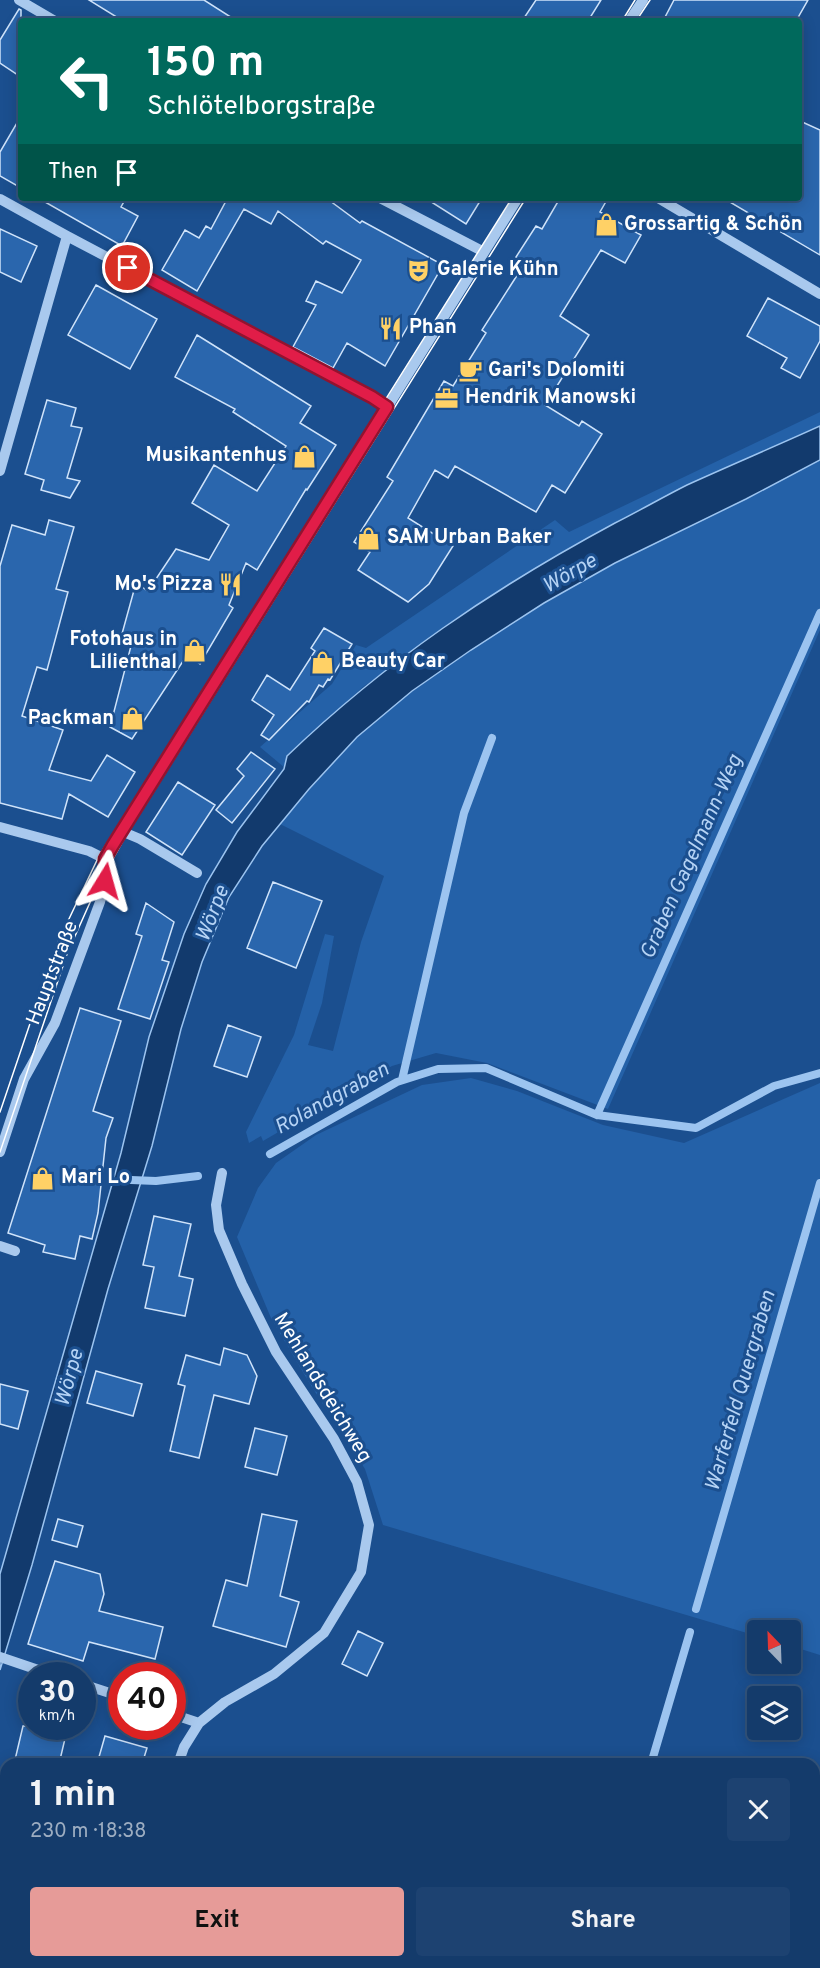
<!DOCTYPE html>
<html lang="en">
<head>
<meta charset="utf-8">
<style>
  :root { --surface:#143b6b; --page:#1d4271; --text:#f1f3f6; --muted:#9dadc1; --line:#33557e; --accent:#e69b98 }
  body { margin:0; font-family:Overpass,sans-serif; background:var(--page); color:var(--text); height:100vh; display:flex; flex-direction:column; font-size:22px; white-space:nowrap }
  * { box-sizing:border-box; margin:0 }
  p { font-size:20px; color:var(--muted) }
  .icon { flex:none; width:33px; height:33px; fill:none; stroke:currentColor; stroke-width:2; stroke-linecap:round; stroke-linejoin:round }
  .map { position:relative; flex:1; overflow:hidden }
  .details { position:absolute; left:0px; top:1758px; width:820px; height:210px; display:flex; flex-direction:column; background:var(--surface); border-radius:18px 18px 0 0; box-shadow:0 3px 15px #0003,0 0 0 2px var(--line) }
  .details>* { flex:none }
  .guide { position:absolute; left:18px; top:18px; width:784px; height:183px; border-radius:6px; box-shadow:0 3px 15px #0003,0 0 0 2px var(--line); background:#00695c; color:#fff; overflow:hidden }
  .needle { width:39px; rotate:337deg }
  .fabs { position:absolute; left:747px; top:1620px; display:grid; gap:12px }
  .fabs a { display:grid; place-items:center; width:54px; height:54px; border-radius:6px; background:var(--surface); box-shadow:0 3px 15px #0003,0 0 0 2px var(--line); font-size:30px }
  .speed { position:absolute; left:18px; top:1662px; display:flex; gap:12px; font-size:30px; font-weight:700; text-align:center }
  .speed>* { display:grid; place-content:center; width:78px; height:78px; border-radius:50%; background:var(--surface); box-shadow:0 3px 15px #0003,0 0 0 2px var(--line); line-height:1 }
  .speed small { font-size:15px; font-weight:400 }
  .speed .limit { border:9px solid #d22; background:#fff; color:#111 }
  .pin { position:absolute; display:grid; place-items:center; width:51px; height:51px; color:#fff; margin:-26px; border:3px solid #fff; border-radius:50%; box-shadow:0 2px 6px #0007 }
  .me { position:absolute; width:66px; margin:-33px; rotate:8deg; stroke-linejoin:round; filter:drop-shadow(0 0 4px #0008) }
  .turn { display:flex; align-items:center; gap:21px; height:126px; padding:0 30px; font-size:27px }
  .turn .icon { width:78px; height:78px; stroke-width:2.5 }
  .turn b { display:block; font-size:42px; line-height:51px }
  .then { display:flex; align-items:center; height:57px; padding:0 30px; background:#0003; gap:12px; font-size:22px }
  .round { display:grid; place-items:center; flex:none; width:63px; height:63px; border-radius:6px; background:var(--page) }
  .headline { display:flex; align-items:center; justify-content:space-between; height:102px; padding:0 30px }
  h1 { font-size:36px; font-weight:700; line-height:45px }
  .cta { display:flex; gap:12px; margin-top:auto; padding:12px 30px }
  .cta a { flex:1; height:69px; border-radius:6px; background:var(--accent); color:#111; font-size:24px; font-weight:700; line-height:69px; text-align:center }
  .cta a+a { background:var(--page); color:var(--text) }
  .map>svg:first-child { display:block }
</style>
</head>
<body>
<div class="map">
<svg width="820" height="1968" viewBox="0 0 820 1968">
  <rect width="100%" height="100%" fill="#1b4f8f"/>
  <!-- green -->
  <path fill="#2461a8" d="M 820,412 L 820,426 L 686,486 L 598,533 L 364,686 L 287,756 L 285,768 L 260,747 L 332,684 L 356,645 L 366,648 L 555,520 L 569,532 Z
    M 820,460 L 820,630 L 608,1109 L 487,1063 L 436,1053 L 392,1066 L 263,1141 L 261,1136 L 249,1143 L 246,1132 L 294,1035 L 325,934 L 334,936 L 322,1003 L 308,1045 L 333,1051 L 361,942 L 384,876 L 280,824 C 305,794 329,765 356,738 C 383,710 418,688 449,665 C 503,628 558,592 616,562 C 684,527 753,496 820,460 Z
    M 471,1078 L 517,1091 L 603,1125 L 684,1143 L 820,1083 L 820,1655 L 791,1646 L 790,1630 L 758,1630 L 757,1636 L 383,1525 L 365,1469 L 310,1384 L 271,1318 L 237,1237 L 258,1188 L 276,1163 L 316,1135 L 422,1085 Z"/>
  <!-- water -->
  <path fill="#123a6d" stroke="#9cc4f0" stroke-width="1.5" d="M 820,426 L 820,460 L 746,499 L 615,563 L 544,603 L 471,650 L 412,691 L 357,737 L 309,789 L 262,846 L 229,897 L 202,962 L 181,1029 L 152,1146 L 108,1289 L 32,1565 L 0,1670 L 0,1574 L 121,1153 L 149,1037 L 184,934 L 206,884 L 237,832 L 284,769 L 287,756 C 386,661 494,588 615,523 C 639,511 663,497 687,485 C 731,465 776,446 820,426 Z"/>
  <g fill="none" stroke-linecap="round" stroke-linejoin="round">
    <!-- stream -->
    <path stroke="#9cc4f0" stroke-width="8" d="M 402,1080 L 464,813 L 492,738
      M 597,1115 L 820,613
      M 270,1154 L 397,1082 L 438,1069 L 486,1068 L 597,1115 L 696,1128 L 774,1086 L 820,1073
      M 131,1180 L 156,1181 L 198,1176
      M 696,1609 L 820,1183
      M 651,1764 L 690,1632
      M 591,1968 L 593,1962"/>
  </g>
  <!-- building -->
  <path fill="#2a66ad" stroke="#cfe3fa" stroke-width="1.5" d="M 89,0 L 204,0 L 237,21 L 123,21 Z
    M 536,0 L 601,0 L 588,21 L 522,21 Z
    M 674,0 L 808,0 L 796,21 L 663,21 Z
    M 19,9 L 21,10 L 21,77 L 0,63 L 0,40 Z
    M 21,116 L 21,188 L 0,176 L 0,152 Z
    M 800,121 L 820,130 L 820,255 L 723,198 L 800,198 Z
    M 38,198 L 126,198 L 121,207 L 138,216 L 122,246 Z
    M 225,198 L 326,198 L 360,223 L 362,221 L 443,265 L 385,366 L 347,343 L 333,368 L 293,347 L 316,305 L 306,301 L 316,281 L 342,293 L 361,260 L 326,241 L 323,244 L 278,211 L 271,224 L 244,209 L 197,291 L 162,270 L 185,230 L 199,238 L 206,226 L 211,229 L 227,199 Z
    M 425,198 L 482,198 L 466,224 Z
    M 560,198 L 608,198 L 600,212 L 641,235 L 625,263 L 601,250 L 560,316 L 589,335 L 545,405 L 579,426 L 582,421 L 602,434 L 565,493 L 552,485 L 536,512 L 455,466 L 448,478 L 435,470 L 408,518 L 453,546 L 429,584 L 408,602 L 358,570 L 370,552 L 354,542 L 393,481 L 387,477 L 444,381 L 453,386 L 486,333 L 482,330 L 525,263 L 516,257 L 536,226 L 542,229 Z
    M 0,229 L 37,246 L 21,282 L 0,272 Z
    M 96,285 L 157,319 L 130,369 L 68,335 Z
    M 768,298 L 820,326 L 820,341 L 800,378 L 781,368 L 787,358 L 747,336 Z
    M 197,335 L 311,406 L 300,423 L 336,445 L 307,490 L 306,489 L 257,570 L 246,563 L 229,605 L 233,608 L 200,664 L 187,655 L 132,739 L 110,727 L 131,646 L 120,641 L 136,583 L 148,591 L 176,549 L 209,560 L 229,525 L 192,503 L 214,465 L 257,491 L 286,446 L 233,412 L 235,409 L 175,377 Z
    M 47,400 L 76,408 L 71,426 L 82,428 L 67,478 L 80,481 L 70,498 L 41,490 L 44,480 L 25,474 Z
    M 49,520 L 74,527 L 56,589 L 68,592 L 47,670 L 37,667 L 22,716 L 63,730 L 49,770 L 91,781 L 107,755 L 135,772 L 108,817 L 69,794 L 62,819 L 0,803 L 0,566 L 12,525 L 45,535 Z
    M 324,628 L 352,644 L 330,680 L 328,679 L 323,687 L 319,685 L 309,702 L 307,701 L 269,740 L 261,735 L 274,715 L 252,700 L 267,675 L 290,690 L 315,651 L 311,648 Z
    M 251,752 L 275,769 L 232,823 L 216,810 L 244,776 L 237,769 Z
    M 178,782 L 215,805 L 182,855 L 146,832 Z
    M 273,882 L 322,901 L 296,968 L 247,948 Z
    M 146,903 L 174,922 L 162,960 L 169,962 L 150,1019 L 118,1009 L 142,936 L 136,934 Z
    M 80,1008 L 121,1021 L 93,1111 L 113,1118 L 106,1138 L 98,1213 L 92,1239 L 80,1236 L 75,1259 L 43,1252 L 45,1245 L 8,1233 Z
    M 228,1025 L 261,1037 L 247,1077 L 214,1066 Z
    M 154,1216 L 191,1224 L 179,1276 L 193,1279 L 185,1316 L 145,1308 L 154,1267 L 143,1265 Z
    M 224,1348 L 247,1355 L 257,1376 L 249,1404 L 214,1395 L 199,1458 L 170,1451 L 185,1386 L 178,1384 L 186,1355 L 220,1365 Z
    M 96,1371 L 142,1384 L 133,1416 L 87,1403 Z
    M 0,1384 L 28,1391 L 18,1429 L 0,1424 Z
    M 255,1428 L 287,1436 L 277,1475 L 245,1467 Z
    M 262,1514 L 297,1521 L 280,1596 L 299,1602 L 286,1647 L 213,1626 L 226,1580 L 247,1586 Z
    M 58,1519 L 83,1526 L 77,1547 L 52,1540 Z
    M 55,1561 L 100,1574 L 104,1594 L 99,1611 L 163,1627 L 155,1659 L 89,1642 L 83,1661 L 28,1644 Z
    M 358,1631 L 383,1643 L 367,1676 L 342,1664 Z
    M 23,1726 L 68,1726 L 59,1764 L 14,1764 Z
    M 105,1736 L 147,1748 L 142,1764 L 97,1764 Z"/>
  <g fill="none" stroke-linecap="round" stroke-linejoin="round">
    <!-- minor -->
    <path stroke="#a9c9ee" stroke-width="10" d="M 19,0 L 55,21
      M 629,21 L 643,0
      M 380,198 L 484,252
      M 658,198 L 820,294
      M 0,199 L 67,236 L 372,397 L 387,407
      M 0,471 L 67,236
      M 0,827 L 89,851 L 105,859
      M 121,831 L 140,839 L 197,873
      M 0,1152 L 24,1079 L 55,1023 L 100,902 L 105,881 L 105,859 L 518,198
      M 0,1246 L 15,1251
      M 0,1657 L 56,1676
      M 82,1684 L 122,1697
      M 172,1714 L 199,1723
      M 178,1764 L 184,1747 L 199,1723 L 225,1702 L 274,1674 L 324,1633 L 361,1572 L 369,1525 L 357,1482 L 334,1439 L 276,1352 L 242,1284 L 219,1230 L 216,1205 L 222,1173
      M 89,1968 L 92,1962"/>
    <!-- tram -->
    <path stroke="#fff" stroke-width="1.5" d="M 622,21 L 635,0
      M 636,21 L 650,0
      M 0,1112 L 57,944 L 99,856 L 512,198
      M 0,1152 L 67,954 L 96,889 L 127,834 L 526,198"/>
  </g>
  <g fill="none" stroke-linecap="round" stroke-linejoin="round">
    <defs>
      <path id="route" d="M 105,881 L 105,859 L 113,845 L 387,407 L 372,397 L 128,268"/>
    </defs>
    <!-- route casing -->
    <use href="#route" stroke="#92132f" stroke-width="15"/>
    <!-- route -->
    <use href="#route" stroke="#e11d48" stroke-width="10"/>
  </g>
  <!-- icons -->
  <defs>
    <symbol id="shop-bare" viewBox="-9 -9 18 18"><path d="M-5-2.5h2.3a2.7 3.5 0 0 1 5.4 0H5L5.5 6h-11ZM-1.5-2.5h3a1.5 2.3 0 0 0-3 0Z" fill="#ffd166" stroke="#1b4f8f" stroke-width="2.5" paint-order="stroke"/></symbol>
    <symbol id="theatre-bare" viewBox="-9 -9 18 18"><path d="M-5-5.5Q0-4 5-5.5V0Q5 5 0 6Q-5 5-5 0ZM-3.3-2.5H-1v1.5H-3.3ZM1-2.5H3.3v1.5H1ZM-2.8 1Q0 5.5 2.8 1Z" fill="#ffd166" stroke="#1b4f8f" stroke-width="2.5" paint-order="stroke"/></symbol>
    <symbol id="restaurant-bare" viewBox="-9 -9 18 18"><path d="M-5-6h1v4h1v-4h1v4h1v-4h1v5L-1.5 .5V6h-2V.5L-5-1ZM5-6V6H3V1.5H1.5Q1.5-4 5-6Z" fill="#ffd166" stroke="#1b4f8f" stroke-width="2.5" paint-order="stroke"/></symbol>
    <symbol id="cafe-bare" viewBox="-9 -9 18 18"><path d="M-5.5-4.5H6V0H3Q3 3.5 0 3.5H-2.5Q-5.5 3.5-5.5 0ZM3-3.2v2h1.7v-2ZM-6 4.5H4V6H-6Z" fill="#ffd166" stroke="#1b4f8f" stroke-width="2.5" paint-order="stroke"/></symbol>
    <symbol id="office-bare" viewBox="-9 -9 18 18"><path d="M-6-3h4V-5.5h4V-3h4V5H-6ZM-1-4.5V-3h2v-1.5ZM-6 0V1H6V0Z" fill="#ffd166" stroke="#1b4f8f" stroke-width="2.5" paint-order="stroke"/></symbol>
  </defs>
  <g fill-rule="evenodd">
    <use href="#shop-bare" x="590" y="208" width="33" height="33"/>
    <use href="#theatre-bare" x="402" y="254" width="33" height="33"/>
    <use href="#restaurant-bare" x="374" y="312" width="33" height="33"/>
    <use href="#cafe-bare" x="454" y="354" width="33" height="33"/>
    <use href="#office-bare" x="430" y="382" width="33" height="33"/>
    <use href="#shop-bare" x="288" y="440" width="33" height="33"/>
    <use href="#shop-bare" x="352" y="522" width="33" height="33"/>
    <use href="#restaurant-bare" x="214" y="568" width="33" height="33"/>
    <use href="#shop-bare" x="178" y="634" width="33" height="33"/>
    <use href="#shop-bare" x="306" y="646" width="33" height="33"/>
    <use href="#shop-bare" x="116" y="702" width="33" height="33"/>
    <use href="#shop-bare" x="26" y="1162" width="33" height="33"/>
  </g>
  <g text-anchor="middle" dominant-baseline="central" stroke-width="6" stroke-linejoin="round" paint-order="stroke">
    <!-- poi labels -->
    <g font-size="20" font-weight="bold" fill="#fff" stroke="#1b4f8f" text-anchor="start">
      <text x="624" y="225">Grossartig &amp; Schön</text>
      <text x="437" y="270">Galerie Kühn</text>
      <text x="409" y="328">Phan</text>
      <text x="488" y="371">Gari's Dolomiti</text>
      <text x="465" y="398">Hendrik Manowski</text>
      <text x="287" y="456" text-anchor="end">Musikantenhus</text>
      <text x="387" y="538">SAM Urban Baker</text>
      <text x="213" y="585" text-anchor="end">Mo's Pizza</text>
      <text x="177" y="640" text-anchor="end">Fotohaus in<tspan x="177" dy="23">Lilienthal</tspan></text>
      <text x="341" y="662">Beauty Car</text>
      <text x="114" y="719" text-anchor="end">Packman</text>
      <text x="61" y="1178">Mari Lo</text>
    </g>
    <!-- street labels -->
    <g font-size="20" fill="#fff" stroke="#1b4f8f">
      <text transform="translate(53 973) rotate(-69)">Hauptstraße</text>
      <text transform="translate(322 1388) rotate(59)">Mehlandsdeichweg</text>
    </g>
    <!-- water labels -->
    <g font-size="21" font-style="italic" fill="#b5d3f5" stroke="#1b4f8f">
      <text transform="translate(570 574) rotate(-30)">Wörpe</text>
      <text transform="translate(692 857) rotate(-66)">Graben Gagelmann-Weg</text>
      <text transform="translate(213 914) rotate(-69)">Wörpe</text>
      <text transform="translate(332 1099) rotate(-29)">Rolandgraben</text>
      <text transform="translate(70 1378) rotate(-75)">Wörpe</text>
      <text transform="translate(741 1391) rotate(-74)">Warferfeld Quergraben</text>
    </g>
  </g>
</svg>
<div class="fabs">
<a><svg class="needle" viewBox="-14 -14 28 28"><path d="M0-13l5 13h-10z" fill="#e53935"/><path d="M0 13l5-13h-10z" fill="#9dadc1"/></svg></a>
<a><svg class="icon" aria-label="layers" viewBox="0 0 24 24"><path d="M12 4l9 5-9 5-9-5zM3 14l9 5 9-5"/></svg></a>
</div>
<div class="speed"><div>30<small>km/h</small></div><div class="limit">40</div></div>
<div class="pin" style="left:128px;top:268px;background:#d93025"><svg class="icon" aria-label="arrive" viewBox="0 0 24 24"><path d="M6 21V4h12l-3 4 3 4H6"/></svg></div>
<svg class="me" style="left:105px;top:881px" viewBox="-20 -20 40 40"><path d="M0-17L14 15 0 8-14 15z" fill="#e11d48" stroke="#fff" stroke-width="4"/></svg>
<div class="guide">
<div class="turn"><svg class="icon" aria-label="left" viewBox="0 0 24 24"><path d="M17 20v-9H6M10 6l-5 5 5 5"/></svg><div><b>150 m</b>Schlötelborgstraße</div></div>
<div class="then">Then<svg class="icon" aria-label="arrive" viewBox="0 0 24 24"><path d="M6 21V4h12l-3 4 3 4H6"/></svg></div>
</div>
<section class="details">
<div class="headline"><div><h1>1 min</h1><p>230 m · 18:38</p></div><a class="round"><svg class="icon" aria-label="close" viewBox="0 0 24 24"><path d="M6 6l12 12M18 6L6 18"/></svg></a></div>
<div class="cta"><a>Exit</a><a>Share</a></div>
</section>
</div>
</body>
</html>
